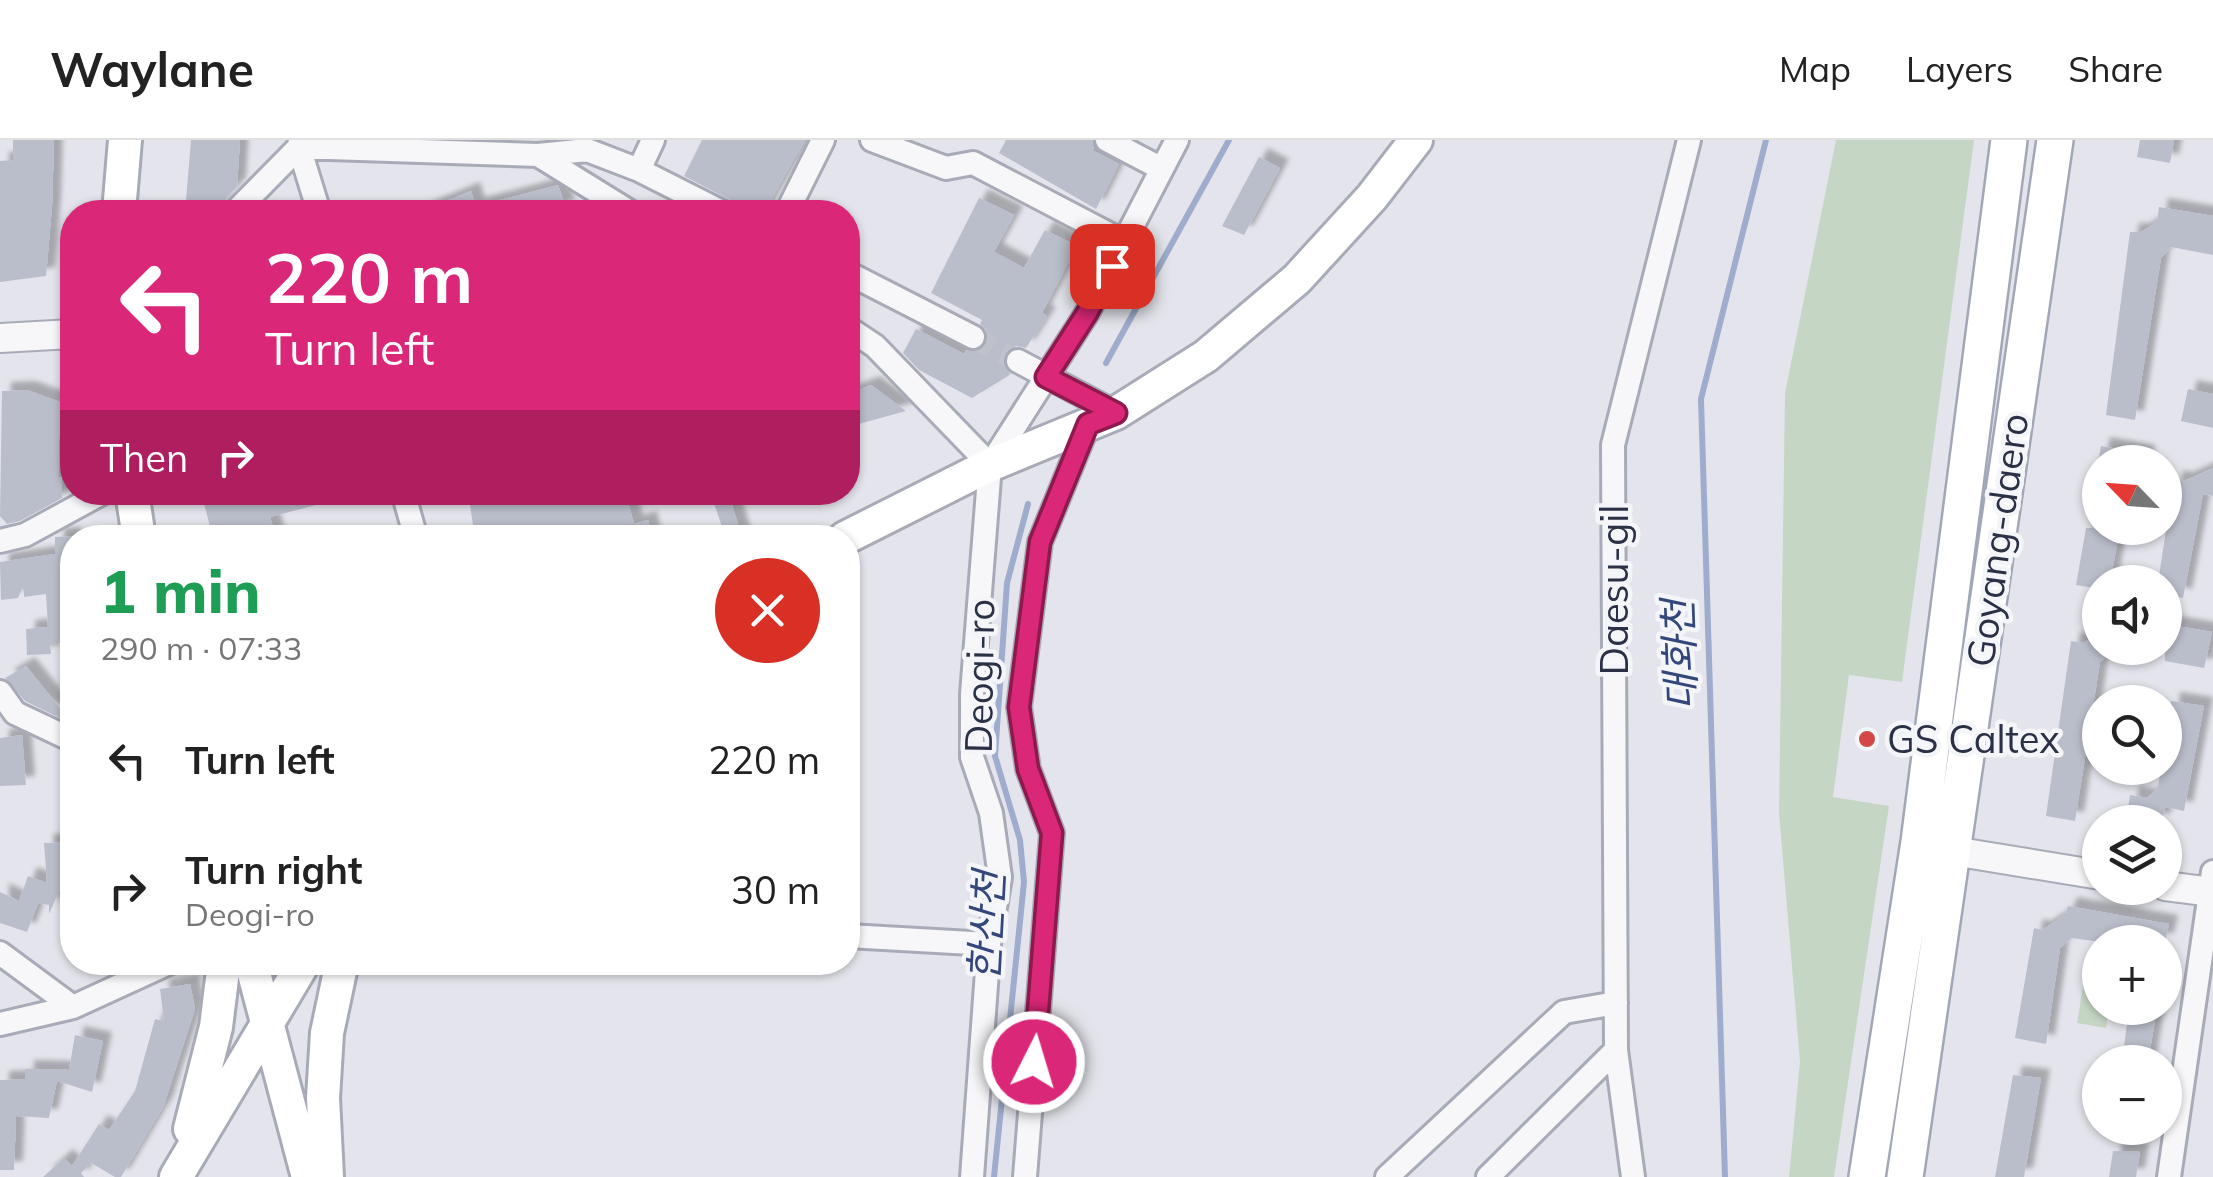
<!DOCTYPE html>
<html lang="en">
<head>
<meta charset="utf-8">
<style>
  :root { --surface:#fff; --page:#f6f6f6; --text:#222; --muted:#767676; --line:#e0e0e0 }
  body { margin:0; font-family:Mulish,"Noto Sans KR",sans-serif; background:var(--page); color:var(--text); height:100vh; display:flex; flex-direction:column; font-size:38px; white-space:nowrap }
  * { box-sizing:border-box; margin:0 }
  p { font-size:32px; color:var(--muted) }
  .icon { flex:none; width:55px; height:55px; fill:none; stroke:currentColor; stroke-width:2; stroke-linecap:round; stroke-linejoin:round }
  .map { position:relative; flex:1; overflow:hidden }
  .sheet { position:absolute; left:60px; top:385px; width:800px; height:450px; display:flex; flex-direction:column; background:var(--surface); border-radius:40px; box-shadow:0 2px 8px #0004 }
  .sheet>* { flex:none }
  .banner { position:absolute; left:60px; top:60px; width:800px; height:305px; border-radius:40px; box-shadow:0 2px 8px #0004; background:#db2777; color:#fff; overflow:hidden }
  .needle { width:65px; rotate:295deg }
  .fabs { position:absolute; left:2082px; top:305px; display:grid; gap:20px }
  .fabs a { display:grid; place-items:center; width:100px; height:100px; border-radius:50%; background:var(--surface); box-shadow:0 2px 8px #0004; font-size:50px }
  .pin { position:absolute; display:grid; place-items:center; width:85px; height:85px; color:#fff; margin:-42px; border-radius:20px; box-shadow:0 5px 15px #0006 }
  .me { position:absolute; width:110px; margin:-55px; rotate:5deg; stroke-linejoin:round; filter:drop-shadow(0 0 8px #0008) }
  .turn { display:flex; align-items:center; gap:35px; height:210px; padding:0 40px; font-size:45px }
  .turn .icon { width:130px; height:130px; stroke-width:2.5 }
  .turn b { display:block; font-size:70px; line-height:85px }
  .then { display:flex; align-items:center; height:95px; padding:0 40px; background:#0003; gap:20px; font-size:38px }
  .round { display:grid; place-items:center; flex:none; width:105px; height:105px; border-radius:52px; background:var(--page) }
  .headline { display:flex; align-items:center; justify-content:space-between; height:170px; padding:0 40px }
  h1 { font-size:60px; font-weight:800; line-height:75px; color:#1e9e55 }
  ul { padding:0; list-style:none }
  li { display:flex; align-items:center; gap:30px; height:130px; padding:0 40px }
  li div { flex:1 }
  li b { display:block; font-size:38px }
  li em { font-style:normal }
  header { display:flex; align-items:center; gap:60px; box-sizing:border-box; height:140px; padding:0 50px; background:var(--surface); border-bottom:2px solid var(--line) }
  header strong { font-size:48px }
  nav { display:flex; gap:55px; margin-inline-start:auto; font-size:35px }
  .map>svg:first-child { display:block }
</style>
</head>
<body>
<header>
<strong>Waylane</strong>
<nav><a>Map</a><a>Layers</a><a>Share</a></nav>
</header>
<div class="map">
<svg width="2213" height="1037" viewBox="0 0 2213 1037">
  <defs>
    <filter id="shadow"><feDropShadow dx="9" dy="-9" stdDeviation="2.5" flood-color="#0004"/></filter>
  </defs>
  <rect width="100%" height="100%" fill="#e4e5ec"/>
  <!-- green -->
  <path fill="#c6d6c4" d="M 1836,0 L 1974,0 L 1902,542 L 1849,535 L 1833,657 L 1889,666 L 1834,1037 L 1789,1037 L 1800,922 L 1779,672 L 1785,253 Z
    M 2085,834 L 2100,837 L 2100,868 L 2109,868 L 2106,888 L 2077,883 Z"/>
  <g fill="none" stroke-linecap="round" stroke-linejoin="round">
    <!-- stream -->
    <path stroke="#9eadcd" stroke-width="6" d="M 1106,223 L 1229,0
      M 994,1037 L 1024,742 L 1020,700 L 995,616 L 1007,443 L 1028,364
      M 1725,1037 L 1701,259 L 1766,0"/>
  </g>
  <!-- building -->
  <path fill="#babeca" filter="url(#shadow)" d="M 13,0 L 54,0 L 52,66 L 46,136 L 0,142 L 0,21 L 13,20 Z
    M 191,0 L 240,0 L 237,46 L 214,72 L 185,72 Z
    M 702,0 L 805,0 L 764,72 L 753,72 L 684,36 Z
    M 1006,0 L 1092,0 L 1094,11 L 1119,24 L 1096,69 L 999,13 Z
    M 2140,0 L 2174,0 L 2170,23 L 2137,17 Z
    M 1259,17 L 1280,28 L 1244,95 L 1222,86 Z
    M 558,45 L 566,68 L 551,72 L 419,72 L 471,51 L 477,70 L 477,66 Z
    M 979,58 L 1014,75 L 994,112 L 1024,128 L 1045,90 L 1077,106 L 1042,173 L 1047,176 L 1026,208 L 1016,206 L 1004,215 L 1003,222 L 1010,234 L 1008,236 L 972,258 L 919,230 L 903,213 L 916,189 L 964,214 L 966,210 L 980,210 L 987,203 L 986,190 L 980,184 L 982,180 L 931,153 Z
    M 2159,67 L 2213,76 L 2213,115 L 2171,107 L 2161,118 L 2135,280 L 2106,275 L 2130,92 L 2141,92 L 2157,82 Z
    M 871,245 L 906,271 L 848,287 L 848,254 Z
    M 2188,249 L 2213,254 L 2213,288 L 2181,281 Z
    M 27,250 L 60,262 L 58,337 L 61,337 L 62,358 L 20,381 L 7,384 L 0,376 L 2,251 Z
    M 2101,306 L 2146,314 L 2145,322 L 2098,322 Z
    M 2213,328 L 2213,356 L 2203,354 L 2183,458 L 2165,453 L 2165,442 L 2158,442 L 2174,339 L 2184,341 Z
    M 201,352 L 342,352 L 343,358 L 270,377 L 276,398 L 213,398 Z
    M 468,352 L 625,352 L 634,384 L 648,380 L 652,398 L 525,398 L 525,392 L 507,398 L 475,398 Z
    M 710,352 L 728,352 L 742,398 L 726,398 Z
    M 2086,388 L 2120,388 L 2110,442 L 2100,442 L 2100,449 L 2076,445 Z
    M 72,396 L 72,502 L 50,504 L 51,514 L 27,515 L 26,489 L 48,487 L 46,454 L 24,457 L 24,444 L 18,458 L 1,460 L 0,422 L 55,414 L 55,397 Z
    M 2165,484 L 2212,492 L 2204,528 L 2165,521 Z
    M 2100,493 L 2100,508 L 2118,508 L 2100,522 L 2075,681 L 2046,676 L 2071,501 L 2083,503 Z
    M 26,526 L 72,583 L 72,584 L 25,561 L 5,538 Z
    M 2171,561 L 2204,566 L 2184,671 L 2165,667 L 2162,682 L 2126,682 L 2130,655 L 2147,658 L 2158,648 L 2161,628 L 2165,628 Z
    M 22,595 L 26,645 L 0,646 L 0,598 Z
    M 72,702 L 72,735 L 66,735 L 49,774 L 49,765 L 38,763 L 27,792 L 0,783 L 0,752 L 19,761 L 28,736 L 47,743 L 44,703 Z
    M 2068,766 L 2169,784 L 2165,802 L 2100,802 L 2072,798 L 2060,808 L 2046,904 L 2015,898 L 2034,788 L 2042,790 L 2065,775 Z
    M 190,844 L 195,869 L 164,965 L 121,1037 L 115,1037 L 91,1023 L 81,1033 L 84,1037 L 43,1037 L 64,1018 L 72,1026 L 99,984 L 109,990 L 135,951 L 155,879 L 164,881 L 160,849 Z
    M 2129,868 L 2157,868 L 2148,922 L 2122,922 Z
    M 75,895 L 103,901 L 92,952 L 57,941 L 49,978 L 16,976 L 14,1030 L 0,1030 L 0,940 L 25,939 L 25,929 L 69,930 Z
    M 2013,935 L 2041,938 L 2024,1037 L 1995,1037 Z
    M 2113,1011 L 2140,1012 L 2136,1037 L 2109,1037 Z"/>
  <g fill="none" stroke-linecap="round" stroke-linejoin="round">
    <!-- minor-tunnel -->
    <path stroke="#bfc1cb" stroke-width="22" stroke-dasharray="22 11" stroke-linecap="butt" d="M 973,197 L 1018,221"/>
    <defs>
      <path id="minor" d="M 872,0 L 946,28 L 973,23 L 1124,102
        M 1107,0 L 1162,29
        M 299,7 L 538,15 L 630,72
        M 299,7 L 319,72
        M 538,15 L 587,10 L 639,30 L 722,72
        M 639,30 L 653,0
        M 235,72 L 299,7 L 300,0
        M 787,72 L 823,0
        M 848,133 L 973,197
        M 848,188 L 875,206 L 990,325
        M 1018,221 L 1116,273
        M 403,352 L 416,398
        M 0,401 L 25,395 L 104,352
        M 0,552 L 15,573 L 72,600
        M 848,796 L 989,804
        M 0,813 L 73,867
        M 0,884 L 73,867 L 171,822
        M 972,1037 L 989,804 L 1000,737 L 991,673 L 972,617 L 972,554 L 990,325 L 1087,173 L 1177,0
        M 1025,1037 L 1052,693 L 1028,629 L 1019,567 L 1040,402 L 1088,284
        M 1387,1037 L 1564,872 L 1616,863
        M 1488,1037 L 1616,910
        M 1633,1037 L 1616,910 L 1613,305 L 1689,0
        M 2169,1037 L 2213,732"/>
      <path id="tertiary" d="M 0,198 L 72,194
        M 1953,711 L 2100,735
        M 2165,746 L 2213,752"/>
      <path id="secondary" d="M 119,72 L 125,0
        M 132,352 L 139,398
        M 845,398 L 990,325 L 1116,273 L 1206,216 L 1297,139 L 1372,57 L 1416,0
        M 251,822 L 308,1037
        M 190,989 L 216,887 L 224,822
        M 176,1037 L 304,822
        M 327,1037 L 323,958 L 327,893 L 342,822"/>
      <path id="primary" d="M 1867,1037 L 1919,702 L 2009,0
        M 1905,1037 L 2055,0"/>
    </defs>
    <!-- minor casing -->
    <use href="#minor" stroke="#a8abb7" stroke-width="28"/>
    <!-- tertiary casing -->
    <use href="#tertiary" stroke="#a8abb7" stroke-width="32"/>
    <!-- secondary casing -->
    <use href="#secondary" stroke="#a8abb7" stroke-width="38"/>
    <!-- primary casing -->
    <use href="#primary" stroke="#a2a7b8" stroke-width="40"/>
    <!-- minor -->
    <use href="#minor" stroke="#f7f7fa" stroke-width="22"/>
    <!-- tertiary -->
    <use href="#tertiary" stroke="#f7f7fa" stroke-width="28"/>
    <!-- secondary -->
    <use href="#secondary" stroke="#fff" stroke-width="32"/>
    <!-- primary -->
    <use href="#primary" stroke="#fff" stroke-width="35"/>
  </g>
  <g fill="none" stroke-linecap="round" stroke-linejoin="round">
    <defs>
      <path id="route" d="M 1034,922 L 1052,693 L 1028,629 L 1019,567 L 1040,402 L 1088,284 L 1116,273 L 1046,237 L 1087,173 L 1112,126"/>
    </defs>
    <!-- route casing -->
    <use href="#route" stroke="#8e194d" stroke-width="25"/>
    <!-- route -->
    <use href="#route" stroke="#db2777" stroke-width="18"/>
  </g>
  <!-- markers -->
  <circle fill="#d34846" stroke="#f4f5f9" stroke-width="4" cx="1867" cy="599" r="10"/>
  <g text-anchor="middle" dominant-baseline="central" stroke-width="9" stroke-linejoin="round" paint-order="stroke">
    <!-- street labels -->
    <g font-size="38" fill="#2a3045" stroke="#f4f5f9">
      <text transform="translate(1997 400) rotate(-82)">Goyang-daero</text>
      <text transform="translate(1614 450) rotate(-90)">Daesu-gil</text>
      <text transform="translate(979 536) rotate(-89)">Deogi-ro</text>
    </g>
    <!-- poi labels -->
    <g font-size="38" fill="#2a3045" stroke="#f4f5f9" text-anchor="start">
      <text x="1887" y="599">GS Caltex</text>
    </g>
    <!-- water labels -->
    <g font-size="40" font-style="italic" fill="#33477b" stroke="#f4f5f9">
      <text transform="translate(1679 515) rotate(-92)">대화천</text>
      <text transform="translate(986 786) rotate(-87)">한산천</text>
    </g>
  </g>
</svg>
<div class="fabs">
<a><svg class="needle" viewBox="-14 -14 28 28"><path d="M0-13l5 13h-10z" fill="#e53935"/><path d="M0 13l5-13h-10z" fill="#767676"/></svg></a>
<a><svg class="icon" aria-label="sound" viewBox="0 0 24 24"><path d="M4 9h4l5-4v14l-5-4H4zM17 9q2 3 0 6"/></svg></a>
<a><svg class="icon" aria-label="search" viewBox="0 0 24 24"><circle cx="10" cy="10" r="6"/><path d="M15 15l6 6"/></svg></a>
<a><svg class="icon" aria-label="layers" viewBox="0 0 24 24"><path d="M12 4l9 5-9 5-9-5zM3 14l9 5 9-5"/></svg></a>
<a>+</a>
<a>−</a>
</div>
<div class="pin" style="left:1112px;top:126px;background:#d93025"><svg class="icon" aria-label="arrive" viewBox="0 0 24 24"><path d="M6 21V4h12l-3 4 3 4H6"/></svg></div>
<svg class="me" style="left:1034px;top:922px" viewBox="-20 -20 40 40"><circle r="17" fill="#db2777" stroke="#fff" stroke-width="3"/><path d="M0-11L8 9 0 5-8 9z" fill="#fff"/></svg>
<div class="banner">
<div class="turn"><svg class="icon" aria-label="left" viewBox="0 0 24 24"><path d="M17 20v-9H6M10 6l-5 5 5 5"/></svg><div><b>220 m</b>Turn left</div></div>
<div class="then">Then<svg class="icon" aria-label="right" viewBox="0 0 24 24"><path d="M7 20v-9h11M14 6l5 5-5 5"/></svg></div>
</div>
<section class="sheet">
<div class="headline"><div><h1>1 min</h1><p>290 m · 07:33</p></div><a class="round" style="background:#d93025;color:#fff"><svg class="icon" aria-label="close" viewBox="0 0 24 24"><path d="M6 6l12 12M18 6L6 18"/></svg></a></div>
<ul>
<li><svg class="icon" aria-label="left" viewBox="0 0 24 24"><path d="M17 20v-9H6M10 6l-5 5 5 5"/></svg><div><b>Turn left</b></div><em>220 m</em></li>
<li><svg class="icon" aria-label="right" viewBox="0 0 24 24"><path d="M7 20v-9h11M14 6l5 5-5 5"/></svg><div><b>Turn right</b><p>Deogi-ro</p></div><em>30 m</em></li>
</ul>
</section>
</div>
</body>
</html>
